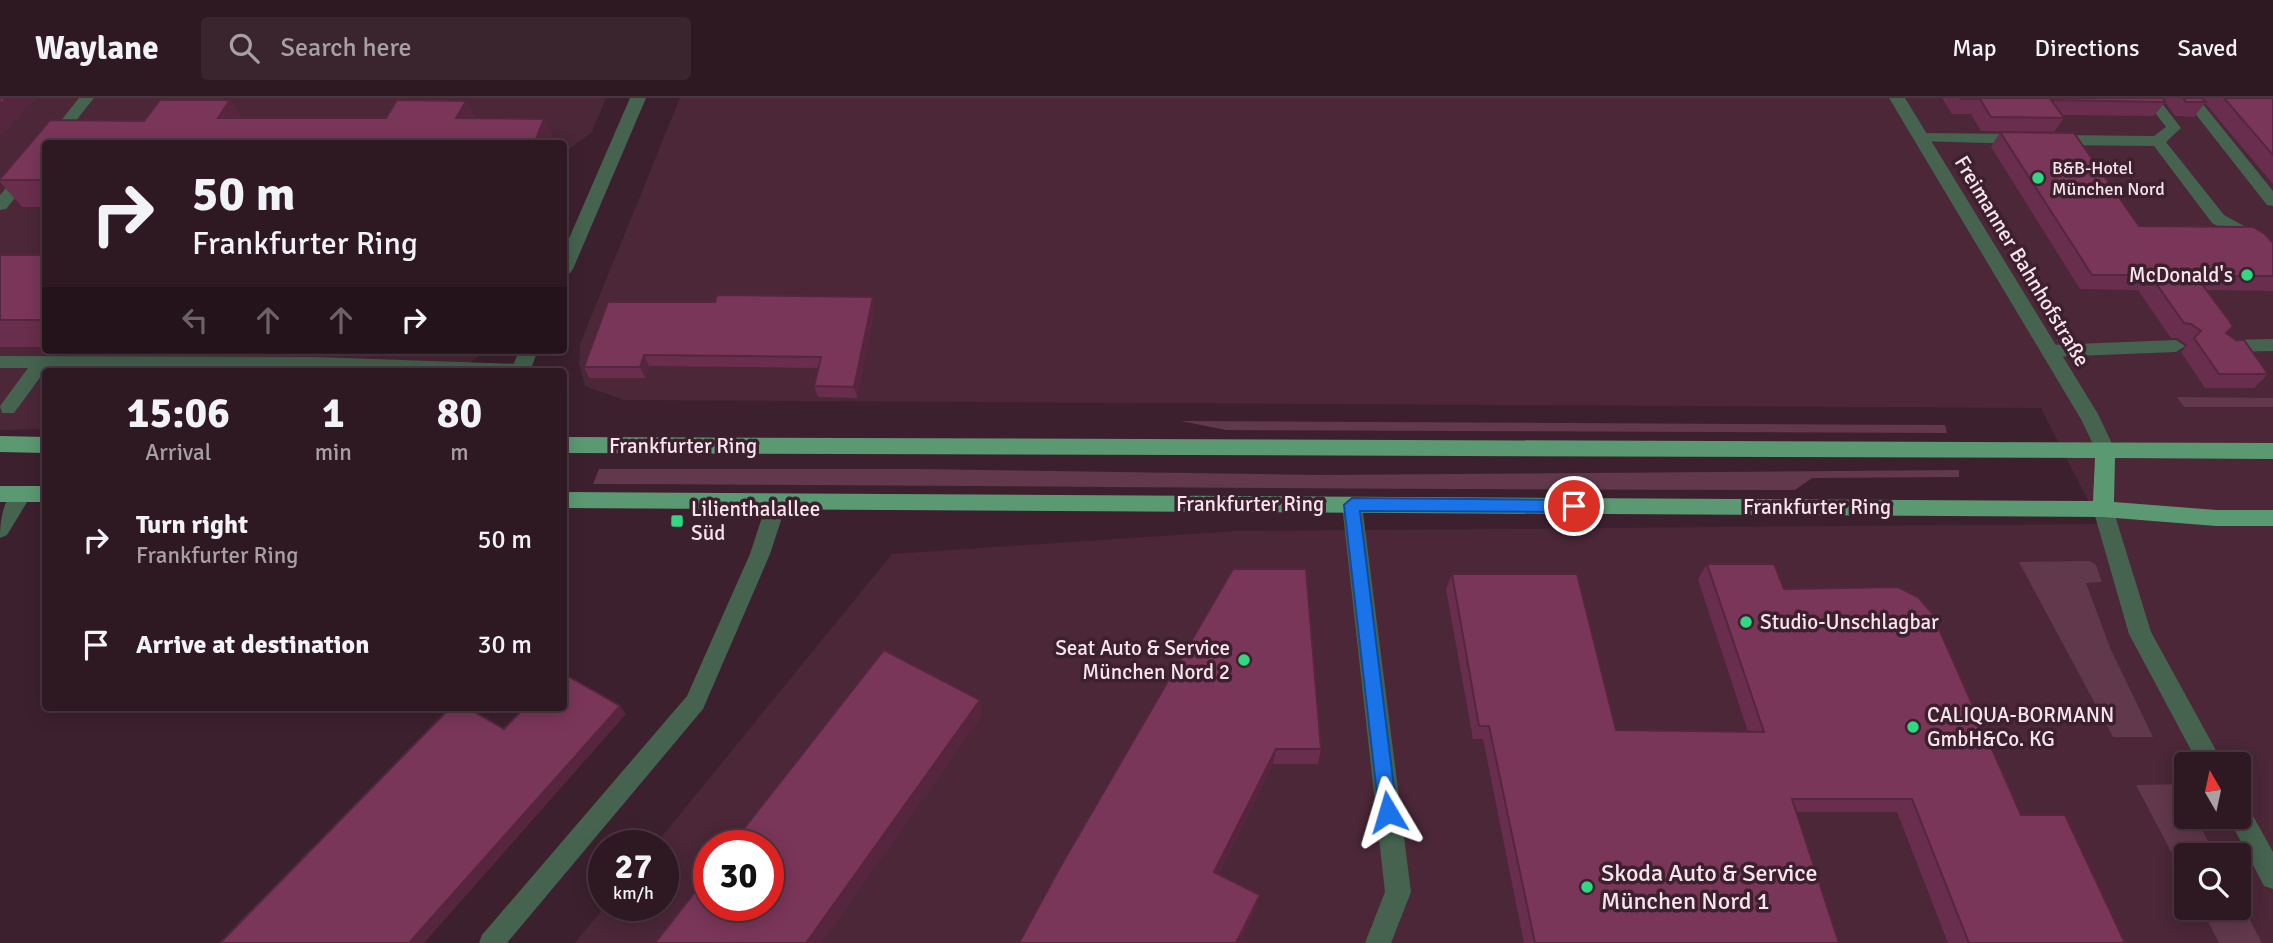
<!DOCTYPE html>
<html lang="en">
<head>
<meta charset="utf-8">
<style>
  :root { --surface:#2e1822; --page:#3a252f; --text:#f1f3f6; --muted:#a7a0a5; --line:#493740 }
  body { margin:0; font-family:Signika,sans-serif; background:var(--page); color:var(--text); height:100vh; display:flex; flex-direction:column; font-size:26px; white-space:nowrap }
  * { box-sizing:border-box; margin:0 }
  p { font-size:23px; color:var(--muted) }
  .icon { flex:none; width:38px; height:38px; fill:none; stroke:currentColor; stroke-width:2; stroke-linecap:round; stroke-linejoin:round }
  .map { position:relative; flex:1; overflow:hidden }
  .sheet { position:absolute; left:42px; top:270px; width:525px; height:343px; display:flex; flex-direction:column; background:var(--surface); border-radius:7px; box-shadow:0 4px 18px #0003,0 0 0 2px var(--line) }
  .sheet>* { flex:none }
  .banner { position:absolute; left:42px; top:42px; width:525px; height:214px; border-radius:7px; box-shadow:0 4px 18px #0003,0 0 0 2px var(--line); background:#2e1822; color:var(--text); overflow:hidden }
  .needle { width:46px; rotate:351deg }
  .controls { position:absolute; left:2174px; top:654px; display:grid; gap:14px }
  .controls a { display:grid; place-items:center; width:77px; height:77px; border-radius:7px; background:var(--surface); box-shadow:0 4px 18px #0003,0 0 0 2px var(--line); font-size:35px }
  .speed { position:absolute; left:588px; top:732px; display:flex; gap:14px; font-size:35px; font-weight:700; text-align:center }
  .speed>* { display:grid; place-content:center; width:91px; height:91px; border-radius:50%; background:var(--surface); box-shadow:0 4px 18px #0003,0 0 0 2px var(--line); line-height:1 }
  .speed small { font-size:18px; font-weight:400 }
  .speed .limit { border:10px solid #d22; background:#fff; color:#111 }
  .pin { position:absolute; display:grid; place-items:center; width:60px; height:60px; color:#fff; margin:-30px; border:4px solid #fff; border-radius:50%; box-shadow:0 2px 7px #0007 }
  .me { position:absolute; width:77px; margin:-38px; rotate:353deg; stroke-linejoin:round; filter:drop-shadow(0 0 5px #0008) }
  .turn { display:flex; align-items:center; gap:24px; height:147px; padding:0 35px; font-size:32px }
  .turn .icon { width:91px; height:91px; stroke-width:2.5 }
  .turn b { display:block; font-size:49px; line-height:60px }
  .lanes { display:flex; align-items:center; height:66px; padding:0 35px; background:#0003; justify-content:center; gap:35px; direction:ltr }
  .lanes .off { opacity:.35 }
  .eta { display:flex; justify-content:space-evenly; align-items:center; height:119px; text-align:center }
  .eta b { font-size:42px; font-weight:700; line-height:49px }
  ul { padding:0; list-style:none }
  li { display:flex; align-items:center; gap:21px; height:105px; padding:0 35px }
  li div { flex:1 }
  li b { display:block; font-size:26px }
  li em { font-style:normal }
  header { display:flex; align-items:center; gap:42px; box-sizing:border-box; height:98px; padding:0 35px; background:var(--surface); border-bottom:2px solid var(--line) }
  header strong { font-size:33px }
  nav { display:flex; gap:38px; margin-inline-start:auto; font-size:24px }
  .search { width:490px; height:63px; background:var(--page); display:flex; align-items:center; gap:18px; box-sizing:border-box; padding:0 24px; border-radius:7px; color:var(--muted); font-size:26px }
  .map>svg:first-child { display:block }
</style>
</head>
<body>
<header>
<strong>Waylane</strong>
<div class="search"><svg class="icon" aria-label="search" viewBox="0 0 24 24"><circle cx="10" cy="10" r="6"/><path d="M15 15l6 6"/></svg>Search here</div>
<nav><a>Map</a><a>Directions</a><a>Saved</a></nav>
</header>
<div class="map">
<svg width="2273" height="845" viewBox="0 0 2273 845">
  <rect width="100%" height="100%" fill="#3d202e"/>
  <!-- built -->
  <path fill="#4b2738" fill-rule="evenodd" d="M 0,0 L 606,0 L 592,34 L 568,52 L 564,63 L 564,46 L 46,46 L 46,252 L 483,252 L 481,257 L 457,273 L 46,273 L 45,331 L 0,332 Z
    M 680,0 L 2273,0 L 2273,845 L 575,845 L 606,807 L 663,807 L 663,747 L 655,747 L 892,456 L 1237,433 L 2100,426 L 2041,310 L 624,302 L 585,288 L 579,265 L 580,246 ZM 2186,667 L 2238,667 L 2238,719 L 2186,719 ZM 709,747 L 768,747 L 768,807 L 709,807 ZM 2186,758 L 2238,758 L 2238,810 L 2186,810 Z"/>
  <!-- green -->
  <path fill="#62384c" d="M 2177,299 L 2273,300 L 2273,309 L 2184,309 Z
    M 1181,323 L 1945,327 L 1947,335 L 1226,332 Z
    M 599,371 L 916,371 L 1322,377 L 1959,372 L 1959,379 L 1812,380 L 1795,392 C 1394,392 994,387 593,386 Z
    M 2090,463 L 2096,467 L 2102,484 L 2086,485 L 2111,552 L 2153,639 L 2113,639 L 2019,464 Z
    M 2186,686 L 2186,719 L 2195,719 L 2216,758 L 2186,758 L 2186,782 L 2136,687 Z
    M 2238,800 L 2262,845 L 2219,845 L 2201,810 L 2238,810 Z"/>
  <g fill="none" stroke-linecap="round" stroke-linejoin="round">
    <!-- lane -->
    <path fill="#45634f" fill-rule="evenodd" d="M 79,0 L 94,0 L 58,45 L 48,45 L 46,42 L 48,39 Z
      M 2144,0 L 2158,0 L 2181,30 L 2166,44 L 2224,117 L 2266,140 L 2273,150 L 2273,166 L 2267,165 L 2254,148 L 2212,125 L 2154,48 L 2055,47 L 2048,42 L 2055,37 L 2154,38 L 2166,29 Z
      M 2183,0 L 2198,0 L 2273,93 L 2273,108 L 2267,107 Z
      M 1921,35 L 2022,36 L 2029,41 L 2022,46 L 1916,43 L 1914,40 Z
      M 46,46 L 46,61 L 6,111 L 0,112 L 0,97 L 41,48 Z
      M 2273,241 L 2273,253 L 2224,254 L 2215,248 L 2224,242 Z
      M 2176,242 L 2185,248 L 2176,254 L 2050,259 L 2041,253 L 2050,247 Z
      M 0,258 L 316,259 L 520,266 L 526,267 L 529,272 L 47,270 L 14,315 L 2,315 L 0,308 L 28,270 L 0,270 Z
      M 23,389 L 30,391 L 32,396 L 7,437 L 0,440 C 0,422 3,395 23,389 Z
      M 777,396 L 784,399 L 787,404 L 770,456 L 703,611 L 507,845 L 479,845 L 482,837 L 687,598 L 750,456 L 767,404 L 770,399 Z"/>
    <!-- street -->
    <path fill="#45634f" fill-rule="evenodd" d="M 630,0 L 646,0 L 573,171 L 570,175 L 564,177 L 564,152 Z
      M 1889,0 L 1905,0 L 2098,316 L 2115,352 L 2112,357 L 2105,360 L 2098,357 L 2082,323 Z
      M 520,252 L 538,252 L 530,273 L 510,273 Z
      M 1352,399 L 1359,401 L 1362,407 L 1411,794 L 1391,845 L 1365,845 L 1385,794 L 1342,407 L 1345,401 Z
      M 2103,403 L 2110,405 L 2113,411 L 2151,534 L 2224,667 L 2199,667 L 2129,536 L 2093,411 L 2096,405 Z
      M 2238,704 L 2247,707 L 2273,754 L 2273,791 L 2264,788 L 2228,719 L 2238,719 Z"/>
    <!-- primary -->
    <path fill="#5b9972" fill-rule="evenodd" d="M 0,338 L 46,339 L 46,355 L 0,354 Z
      M 564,339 L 2273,345 L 2273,361 L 2115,360 L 2114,404 L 2216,412 L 2273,412 L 2273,428 L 2216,428 L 2103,419 L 564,410 L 564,394 L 2093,403 L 2095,360 L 564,355 Z
      M 0,388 L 46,388 L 46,404 L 0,404 Z"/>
  </g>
  <!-- wall -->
  <path fill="#692e4d" d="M 1942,0 L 2273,0 L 2273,86 L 2205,5 L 2194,19 L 2175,18 L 2165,4 L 2154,18 L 2062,17 L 2064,20 L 2054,34 L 1981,33 L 1971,16 L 1952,16 Z
    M 160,2 L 230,2 L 242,20 L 386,20 L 397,2 L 466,3 L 475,21 L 544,21 L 555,46 L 46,46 L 46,109 L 22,109 L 0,84 L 0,81 L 50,22 L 144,23 Z
    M 2000,34 L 2139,128 L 2272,144 L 2273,142 L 2273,193 L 2207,192 L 2226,235 L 2268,276 L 2254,290 L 2205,290 L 2181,254 L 2187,247 L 2177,240 L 2171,240 L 2138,192 L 2080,191 L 1991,49 Z
    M 46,154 L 46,249 L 0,249 L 0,157 L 43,157 Z
    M 873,199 L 875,210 L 857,300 L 818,299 L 814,288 L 819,270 L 649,268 L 645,280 L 589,280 L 584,269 L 715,204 Z
    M 1707,466 L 1784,491 L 2021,717 L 2125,845 L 1948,845 L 1897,714 L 1796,714 L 1839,845 L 1524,845 L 1483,641 L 1473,641 L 1446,491 L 1452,476 L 1616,632 L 1748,634 L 1698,481 Z
    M 1233,471 L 1321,651 L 1318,666 L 1273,666 L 1218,776 L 1260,797 L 1257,809 L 1059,771 Z"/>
  <!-- shaded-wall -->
  <path fill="#55263e" d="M 6,0 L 36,0 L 0,40 L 0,7 Z
    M 230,2 L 248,29 L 218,20 Z
    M 466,3 L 479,30 L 456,20 Z
    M 544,21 L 555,46 L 534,46 Z
    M 873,199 L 875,210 L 857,300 L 854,289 Z
    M 644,257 L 649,268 L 645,280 L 640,269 Z
    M 980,602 L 983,617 L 822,845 L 806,845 Z
    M 620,608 L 626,616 L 424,845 L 409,845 Z
    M 1276,651 L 1273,666 L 1212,787 L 1214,774 Z
    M 1260,797 L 1257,809 L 1240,845 L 1236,845 Z"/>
  <!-- building -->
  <path fill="#7a3659" stroke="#55263e" stroke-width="2" d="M 0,0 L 6,0 L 0,7 Z
    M 1960,0 L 2163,0 L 2165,4 L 2051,2 L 2064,20 L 1991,19 L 1980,1 L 1961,1 Z
    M 2183,0 L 2202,0 L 2206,4 L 2186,4 Z
    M 2224,0 L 2273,0 L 2273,57 Z
    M 160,2 L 230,2 L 218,20 L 386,20 L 397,2 L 466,3 L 456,20 L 544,21 L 534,46 L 46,46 L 46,82 L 0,82 L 0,81 L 50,22 L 144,23 Z
    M 2000,34 L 2074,35 L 2139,128 L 2253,129 L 2265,136 L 2273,145 L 2273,178 L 2196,178 L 2233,228 L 2226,235 L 2236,242 L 2244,242 L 2268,276 L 2219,276 L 2194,240 L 2201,233 L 2191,226 L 2184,225 L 2150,177 L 2092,177 Z
    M 46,154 L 46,222 L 0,222 L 0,157 L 43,157 Z
    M 717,197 L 873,199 L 854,289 L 814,288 L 821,259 L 644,257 L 640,269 L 584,269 L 608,204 L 715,204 Z
    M 1707,466 L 1774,466 L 1784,491 L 1898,489 L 1918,499 L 1932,515 L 2021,717 L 2065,717 L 2125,845 L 1969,845 L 1912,701 L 1792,701 L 1839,845 L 1535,845 L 1489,628 L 1479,628 L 1452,476 L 1577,476 L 1616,632 L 1764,634 Z
    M 1233,471 L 1306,471 L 1321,651 L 1276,651 L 1214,774 L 1260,797 L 1236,845 L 1019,845 L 1059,771 Z
    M 884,552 L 980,602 L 806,845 L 655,845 L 709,776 L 709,807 L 768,807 L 768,747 L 731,747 Z
    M 564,576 L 620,608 L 409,845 L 220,845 L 451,609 L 466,609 L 504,631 L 525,609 L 564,609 Z"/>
  <!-- route -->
  <path fill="#1a73e8" stroke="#114b97" stroke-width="2" d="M 1352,400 L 1574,402 L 1582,408 L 1574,414 L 1360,413 L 1397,714 L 1395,720 L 1388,723 L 1381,720 L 1379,714 L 1344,407 Z"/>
  <!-- markers -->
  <g fill="#30d882" stroke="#3d202e" stroke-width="2.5">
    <circle cx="2038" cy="80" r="7"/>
    <circle cx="2247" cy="177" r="7"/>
    <rect x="670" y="416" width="14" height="14" rx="3.5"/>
    <circle cx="1746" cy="524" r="7"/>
    <circle cx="1244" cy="562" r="7"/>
    <circle cx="1913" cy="629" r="7"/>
    <circle cx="1587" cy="789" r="7"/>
  </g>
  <g text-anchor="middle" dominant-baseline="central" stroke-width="7" stroke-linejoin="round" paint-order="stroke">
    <!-- far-poi labels -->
    <g font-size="18" fill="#f8e4ec" stroke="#3d202e" text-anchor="start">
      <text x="2052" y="70">B&amp;B-Hotel<tspan x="2052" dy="21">München Nord</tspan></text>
    </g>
    <!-- street labels -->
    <g font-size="21" fill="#f8e4ec" stroke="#3d202e">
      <text transform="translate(2022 163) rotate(59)">Freimanner Bahnhofstraße</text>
      <text x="683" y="348">Frankfurter Ring</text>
      <text x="1250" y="406">Frankfurter Ring</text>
      <text x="1817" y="409">Frankfurter Ring</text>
    </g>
    <!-- poi labels -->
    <g font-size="21" fill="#f8e4ec" stroke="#3d202e" text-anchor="start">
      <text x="2233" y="177" text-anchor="end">McDonald's</text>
      <text x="691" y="411">Lilienthalallee<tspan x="691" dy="24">Süd</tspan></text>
      <text x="1760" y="524">Studio-Unschlagbar</text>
      <text x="1230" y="550" text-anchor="end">Seat Auto &amp; Service<tspan x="1230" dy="24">München Nord 2</tspan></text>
      <text x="1927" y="617">CALIQUA-BORMANN<tspan x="1927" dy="24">GmbH&amp;Co. KG</tspan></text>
    </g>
    <!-- near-poi labels -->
    <g font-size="24" fill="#f8e4ec" stroke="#3d202e" text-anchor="start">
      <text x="1601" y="775">Skoda Auto &amp; Service<tspan x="1601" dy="28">München Nord 1</tspan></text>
    </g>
  </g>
</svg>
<div class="controls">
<a><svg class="needle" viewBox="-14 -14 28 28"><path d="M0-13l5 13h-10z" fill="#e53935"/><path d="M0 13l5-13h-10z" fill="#a7a0a5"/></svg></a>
<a><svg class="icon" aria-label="search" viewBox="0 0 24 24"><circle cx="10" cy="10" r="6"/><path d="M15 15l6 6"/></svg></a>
</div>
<div class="speed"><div>27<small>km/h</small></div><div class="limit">30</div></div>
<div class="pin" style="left:1574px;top:408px;background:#d93025"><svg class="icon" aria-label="arrive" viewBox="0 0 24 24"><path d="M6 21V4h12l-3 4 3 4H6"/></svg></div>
<svg class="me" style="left:1388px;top:714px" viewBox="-20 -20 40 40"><path d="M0-17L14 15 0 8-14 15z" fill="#1a73e8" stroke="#fff" stroke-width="4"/></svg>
<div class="banner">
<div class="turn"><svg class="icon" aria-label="right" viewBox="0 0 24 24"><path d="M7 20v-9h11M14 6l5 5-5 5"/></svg><div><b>50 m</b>Frankfurter Ring</div></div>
<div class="lanes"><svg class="icon off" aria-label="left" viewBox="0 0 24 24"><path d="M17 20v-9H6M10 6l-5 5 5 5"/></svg><svg class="icon off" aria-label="ahead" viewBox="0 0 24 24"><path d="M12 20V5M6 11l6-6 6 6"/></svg><svg class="icon off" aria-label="ahead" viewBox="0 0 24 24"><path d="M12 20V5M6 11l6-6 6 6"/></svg><svg class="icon" aria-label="right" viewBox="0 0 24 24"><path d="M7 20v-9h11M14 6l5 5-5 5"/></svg></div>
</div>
<section class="sheet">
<div class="eta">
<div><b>15:06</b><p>Arrival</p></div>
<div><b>1</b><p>min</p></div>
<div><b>80</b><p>m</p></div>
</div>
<ul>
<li><svg class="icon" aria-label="right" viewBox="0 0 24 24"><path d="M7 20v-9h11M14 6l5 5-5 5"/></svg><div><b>Turn right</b><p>Frankfurter Ring</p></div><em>50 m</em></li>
<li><svg class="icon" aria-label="arrive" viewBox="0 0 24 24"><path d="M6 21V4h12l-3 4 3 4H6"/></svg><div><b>Arrive at destination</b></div><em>30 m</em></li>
</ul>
</section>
</div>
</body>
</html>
